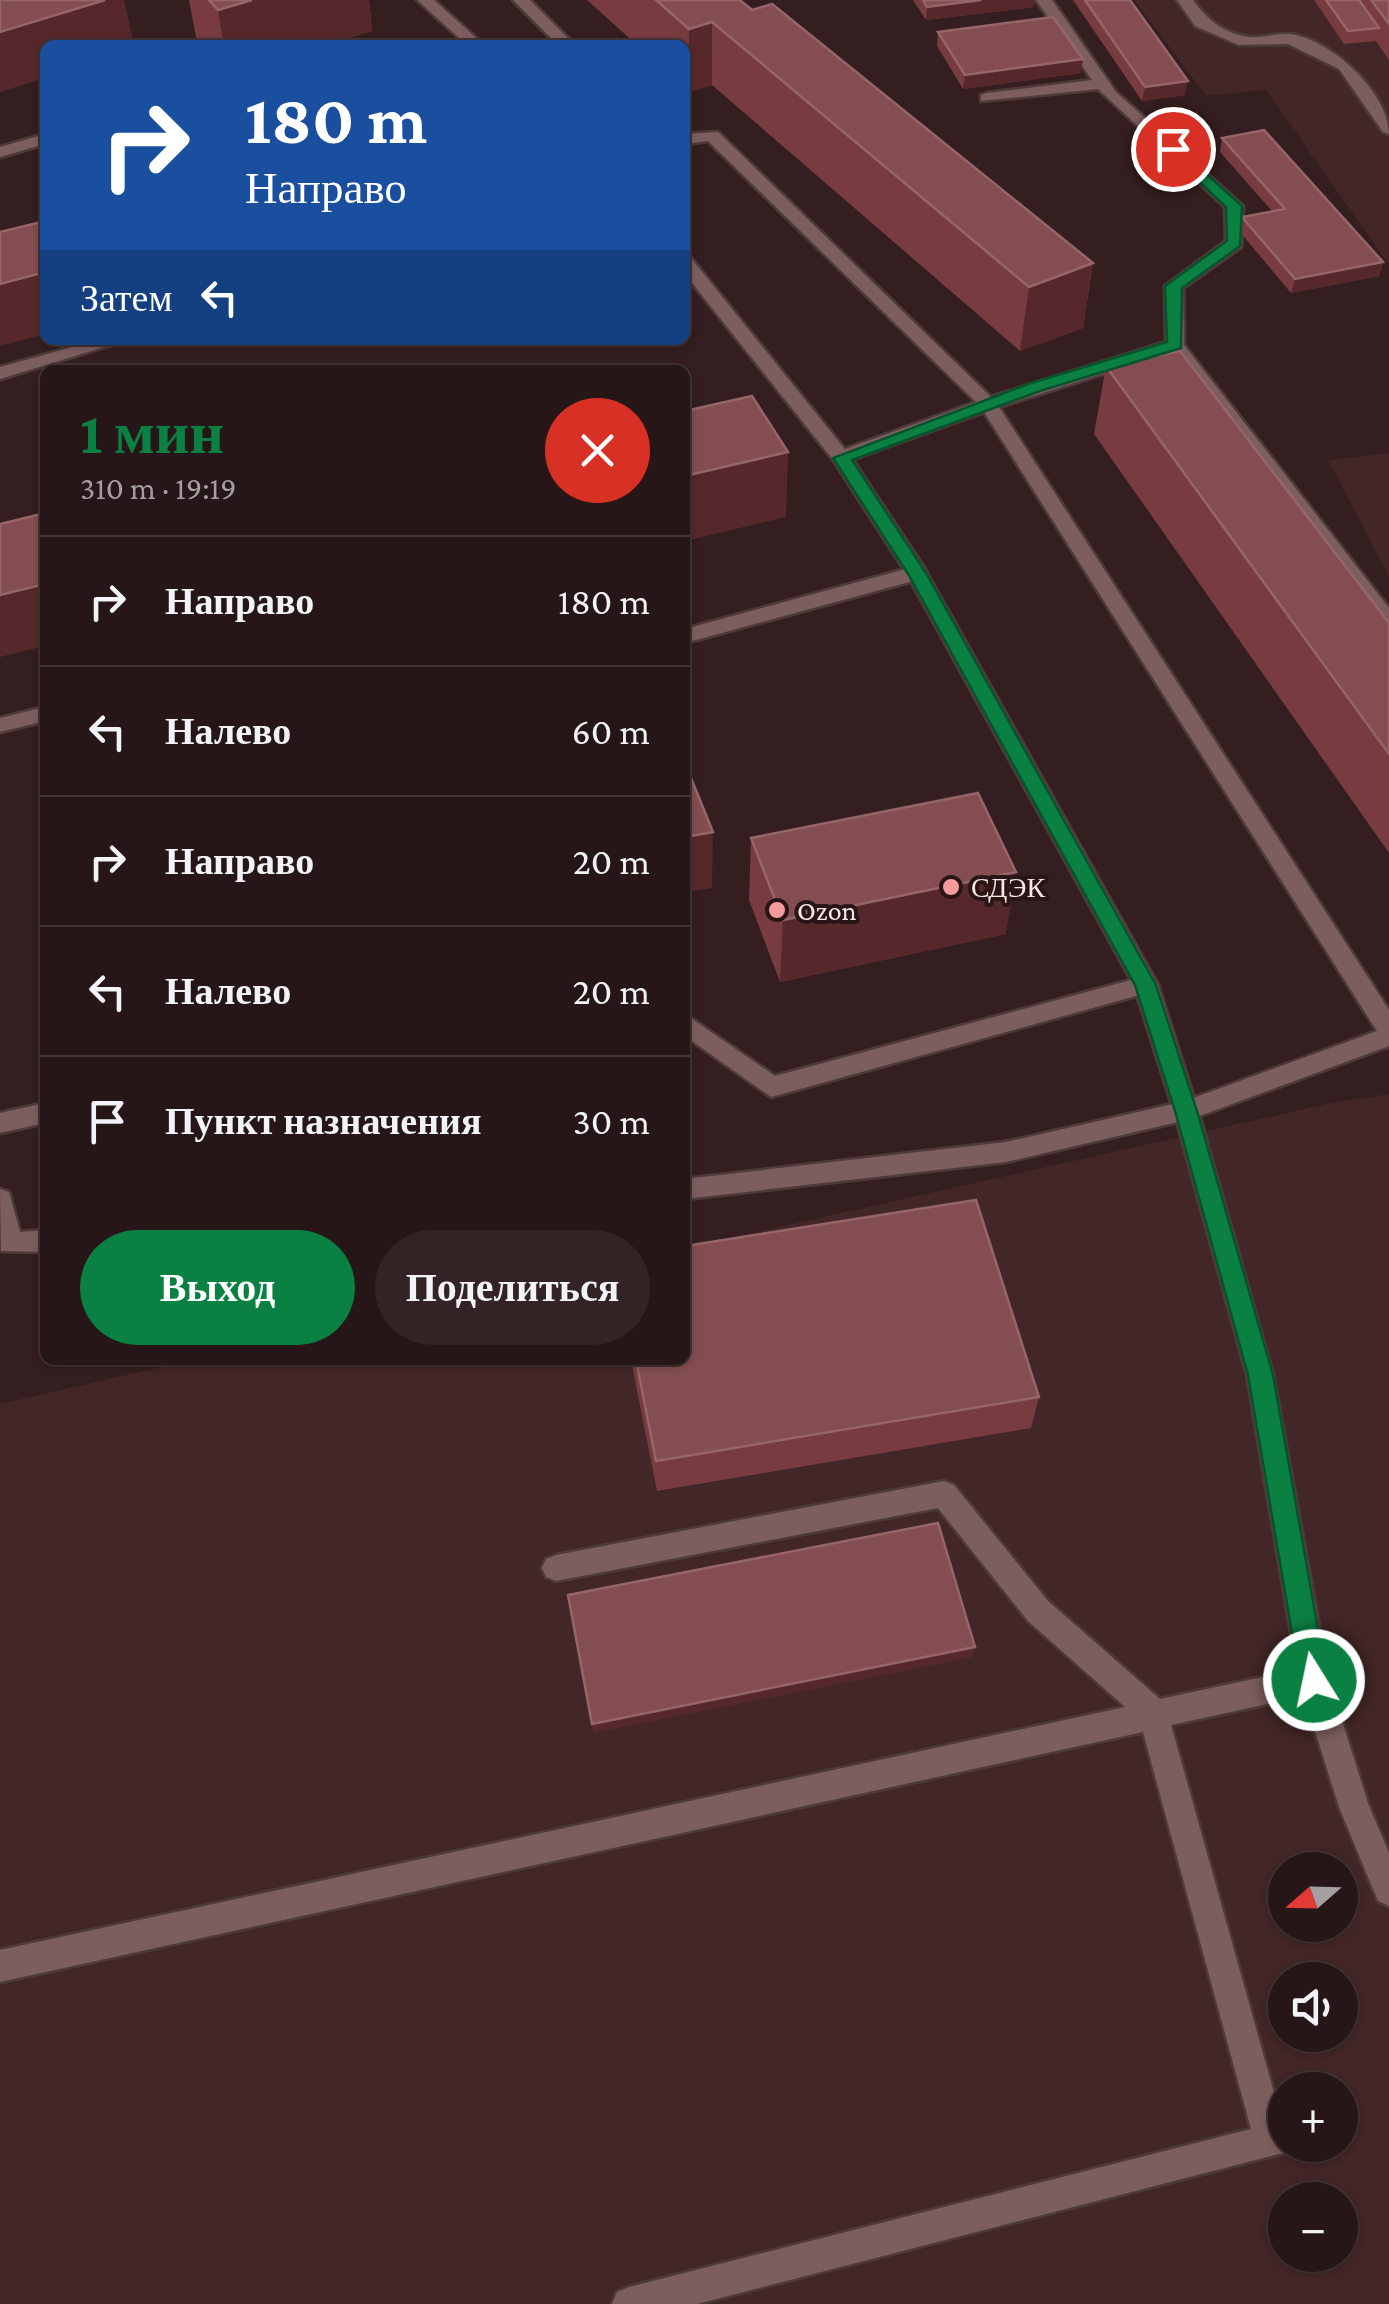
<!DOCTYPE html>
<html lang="ru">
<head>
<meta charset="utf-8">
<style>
  :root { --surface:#271617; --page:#332324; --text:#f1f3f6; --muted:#a49fa1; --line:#433536; --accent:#0b8043 }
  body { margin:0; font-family:"Crimson Pro",serif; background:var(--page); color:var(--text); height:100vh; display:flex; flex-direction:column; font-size:38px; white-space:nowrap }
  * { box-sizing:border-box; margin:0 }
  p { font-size:32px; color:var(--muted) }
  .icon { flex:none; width:55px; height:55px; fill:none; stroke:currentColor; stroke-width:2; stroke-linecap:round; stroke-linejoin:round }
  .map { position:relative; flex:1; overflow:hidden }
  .panel { position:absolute; left:40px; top:365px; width:650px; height:1000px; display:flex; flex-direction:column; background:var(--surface); border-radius:15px; box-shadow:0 2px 8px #0004,0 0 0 2px var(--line) }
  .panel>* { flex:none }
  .banner { position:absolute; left:40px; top:40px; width:650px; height:305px; border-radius:15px; box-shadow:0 2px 8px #0004,0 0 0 2px var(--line); background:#1a4fa0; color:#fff; overflow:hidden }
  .needle { width:65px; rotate:250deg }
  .fabs { position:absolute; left:1268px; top:1852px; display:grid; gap:20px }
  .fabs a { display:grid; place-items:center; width:90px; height:90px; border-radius:50%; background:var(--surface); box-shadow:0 2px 8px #0004,0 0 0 2px var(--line); font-size:50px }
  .pin { position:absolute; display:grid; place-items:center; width:85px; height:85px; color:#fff; margin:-42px; border:5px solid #fff; border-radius:50%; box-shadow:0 2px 10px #0007 }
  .me { position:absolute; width:110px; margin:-55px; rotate:350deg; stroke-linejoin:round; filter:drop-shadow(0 0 8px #0008) }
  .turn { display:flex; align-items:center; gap:35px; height:210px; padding:0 40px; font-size:45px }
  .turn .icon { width:130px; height:130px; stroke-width:2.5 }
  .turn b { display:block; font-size:70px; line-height:85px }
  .then { display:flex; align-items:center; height:95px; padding:0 40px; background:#0003; gap:20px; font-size:38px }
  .round { display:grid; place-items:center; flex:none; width:105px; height:105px; border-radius:52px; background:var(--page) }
  .overview { display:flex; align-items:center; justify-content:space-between; height:170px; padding:0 40px }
  h1 { font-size:60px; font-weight:700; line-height:75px; color:var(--accent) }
  .action { display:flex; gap:20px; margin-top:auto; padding:20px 40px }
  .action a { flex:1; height:115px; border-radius:60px; background:var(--accent); color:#fff; font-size:40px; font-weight:700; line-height:115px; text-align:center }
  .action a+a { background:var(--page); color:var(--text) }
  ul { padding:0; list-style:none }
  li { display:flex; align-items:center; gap:30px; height:130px; padding:0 40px; border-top:2px solid var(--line) }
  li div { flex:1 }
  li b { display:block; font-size:38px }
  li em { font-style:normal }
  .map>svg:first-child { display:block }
</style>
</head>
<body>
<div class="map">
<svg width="1389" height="2304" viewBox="0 0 1389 2304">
  <rect width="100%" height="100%" fill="#341e1f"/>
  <!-- built -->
  <path fill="#432627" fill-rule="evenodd" d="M 1134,0 L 1389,0 L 1389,265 L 1266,90 L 1206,96 Z
    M 1389,453 L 1389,577 L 1328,460 Z
    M 1389,1094 L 1389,2304 L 0,2304 L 0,1404 L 192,1360 L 685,1360 L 685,1248 L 1331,1103 ZM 1285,1870 L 1340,1870 L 1340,1925 L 1285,1925 ZM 1285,1980 L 1340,1980 L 1340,2035 L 1285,2035 ZM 1285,2090 L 1340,2090 L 1340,2145 L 1285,2145 ZM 1285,2200 L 1340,2200 L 1340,2255 L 1285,2255 Z"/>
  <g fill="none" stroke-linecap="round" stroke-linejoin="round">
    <defs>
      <path id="service" d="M 513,0 L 530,0 L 575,45 L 558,45 Z
        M 1036,0 L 1052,0 L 1116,92 L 1243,206 L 1241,247 L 1183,288 L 1184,345 L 1389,608 L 1389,629 L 1382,627 L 1171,352 L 999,407 L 1389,1010 L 1389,1046 L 1186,1121 L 1177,1118 L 1174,1111 L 1177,1104 L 1377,1031 L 984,412 L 848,461 L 834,461 L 834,453 L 976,402 L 708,141 L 685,144 L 685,134 L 718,132 L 991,397 L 1166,342 L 1165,286 L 1226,241 L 1225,207 L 1098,89 L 981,101 L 981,95 L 987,93 L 1092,80 Z
        M 1177,0 L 1193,0 C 1206,19 1226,35 1250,37 C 1263,38 1277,33 1290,34 C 1331,39 1389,93 1389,134 L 1383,132 L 1339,69 L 1288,44 L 1239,45 L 1195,26 Z
        M 45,134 L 45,144 L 0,157 L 0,147 Z
        M 98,340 L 127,340 L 0,379 L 0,367 Z
        M 917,566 L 924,568 L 924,578 L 685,643 L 685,629 Z
        M 45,707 L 45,721 L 0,732 L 0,718 Z
        M 1146,976 L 1154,979 L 1158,985 L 1154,991 L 771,1097 L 685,1036 L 685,1014 L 775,1076 Z
        M 45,1103 L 45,1123 L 0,1133 L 0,1113 Z
        M 944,1481 L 954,1485 L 1048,1601 L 1160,1699 L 1314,1666 L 1324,1670 L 1329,1680 L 1324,1690 L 1314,1694 L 1171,1725 L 1285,2132 L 1283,2153 L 697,2304 L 612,2304 L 617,2292 L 629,2287 L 1251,2129 L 1143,1732 L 0,1982 L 0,1950 L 1125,1707 L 1028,1621 L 938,1508 L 556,1581 L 546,1577 L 542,1568 L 546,1559 L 556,1555 Z"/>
      <path id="minor" d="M 1186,1101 L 1195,1104 L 1198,1111 L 1195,1118 L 1006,1162 L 685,1199 L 685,1179 L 1006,1142 Z
        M 0,1189 L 9,1192 L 20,1232 L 45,1230 L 45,1252 L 1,1251 Z"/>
      <path id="tertiary" d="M 417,0 L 434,0 L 484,45 L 467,45 Z
        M 685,257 L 691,258 L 848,453 L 924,568 L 1158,985 L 1198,1111 L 1273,1375 L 1329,1680 L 1369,1806 L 1389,1853 L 1389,1906 L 1378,1901 L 1339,1807 L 1299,1680 L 1247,1375 L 1174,1111 L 1134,985 L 907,574 L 834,461 L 685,274 Z"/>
    </defs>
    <!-- service casing -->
    <use href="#service" stroke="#4f3a3b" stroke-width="5"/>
    <!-- minor casing -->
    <use href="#minor" stroke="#4f3a3b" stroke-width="5"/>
    <!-- tertiary casing -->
    <use href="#tertiary" stroke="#4f3a3b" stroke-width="5"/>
    <!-- service -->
    <use href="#service" fill="#7d5e5f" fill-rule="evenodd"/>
    <!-- minor -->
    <use href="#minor" fill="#7d5e5f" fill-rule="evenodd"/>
    <!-- tertiary -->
    <use href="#tertiary" fill="#7d5e5f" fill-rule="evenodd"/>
  </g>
  <!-- wall -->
  <path fill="#773b40" d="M 189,0 L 369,0 L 372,31 L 324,45 L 204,45 L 196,37 Z
    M 587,0 L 740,0 L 1093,263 L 1083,328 L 1020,351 L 712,85 L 689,92 L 685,88 L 685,45 L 637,45 Z
    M 913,0 L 1034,0 L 1034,7 L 926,20 Z
    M 1073,0 L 1130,0 L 1185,95 L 1142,101 Z
    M 1314,0 L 1389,0 L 1389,60 L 1376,41 L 1344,44 Z
    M 938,32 L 1081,73 L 963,89 L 937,46 Z
    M 1222,138 L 1383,262 L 1379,276 L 1291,293 L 1239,231 L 1242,217 L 1272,211 L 1220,152 Z
    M 1106,366 L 1389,623 L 1389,853 L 1094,434 Z
    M 751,838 L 1006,934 L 780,982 L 749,900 Z
    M 631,1360 L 685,1360 L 1039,1397 L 1031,1428 L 657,1491 Z"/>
  <!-- shaded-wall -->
  <path fill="#56282b" d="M 105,0 L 124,0 L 134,45 L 45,45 L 45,78 L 0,92 L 0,32 Z
    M 252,0 L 369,0 L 372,31 L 324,45 L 224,45 L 218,10 Z
    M 981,0 L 1034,0 L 1034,7 L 926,20 L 927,7 Z
    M 712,22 L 712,85 L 689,92 L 689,29 Z
    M 1083,59 L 1081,73 L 963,89 L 965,75 Z
    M 1188,81 L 1185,95 L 1142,101 L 1145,87 Z
    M 1383,262 L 1379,276 L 1291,293 L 1295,279 Z
    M 1093,263 L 1083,328 L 1020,351 L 1029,287 Z
    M 45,272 L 45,334 L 0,346 L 0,284 Z
    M 788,452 L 786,517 L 685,541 L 685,476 Z
    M 45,584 L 45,646 L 0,657 L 0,595 Z
    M 713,832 L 712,888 L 685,893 L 685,837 Z
    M 1016,872 L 1006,934 L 780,982 L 783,920 Z
    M 975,1647 L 973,1657 L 593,1733 L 592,1724 Z"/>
  <!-- building -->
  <path fill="#844d51" stroke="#966569" stroke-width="2.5" d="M 0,0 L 105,0 L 0,32 Z
    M 209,0 L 252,0 L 218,10 Z
    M 656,0 L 740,0 L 752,10 L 772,4 L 1093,263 L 1029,287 L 712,22 L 689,29 Z
    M 923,0 L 981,0 L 927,7 Z
    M 1085,0 L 1130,0 L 1188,81 L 1145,87 Z
    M 1326,0 L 1359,0 L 1379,28 L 1348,31 Z
    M 1371,0 L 1389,0 L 1389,24 Z
    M 1053,17 L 1083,59 L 965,75 L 938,32 Z
    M 1264,130 L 1383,262 L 1295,279 L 1242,217 L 1285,209 L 1222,138 Z
    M 45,221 L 45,272 L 0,284 L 0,232 Z
    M 1180,351 L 1389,623 L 1389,754 L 1106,366 Z
    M 752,396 L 788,452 L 685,476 L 685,411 Z
    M 45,513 L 45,584 L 0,595 L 0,524 Z
    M 685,763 L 713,832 L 685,837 Z
    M 978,793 L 1016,872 L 783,920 L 751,838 Z
    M 976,1200 L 1039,1397 L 656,1461 L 636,1360 L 685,1360 L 685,1246 Z
    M 938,1523 L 975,1647 L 592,1724 L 568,1595 Z"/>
  <!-- route -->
  <path fill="#0b8043" stroke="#07532c" stroke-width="2.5" d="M 1173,144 L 1242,206 L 1240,246 L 1182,288 L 1181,348 L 1040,391 L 852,460 L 926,573 L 1156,985 L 1197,1111 L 1273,1375 L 1327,1680 L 1323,1689 L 1314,1692 L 1304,1689 L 1300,1680 L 1248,1375 L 1175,1111 L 1135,985 L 908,574 L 833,458 L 1028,384 L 1167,342 L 1165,286 L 1227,241 L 1226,207 L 1168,152 L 1168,146 Z"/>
  <!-- markers -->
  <g fill="#f59b9e" stroke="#291516" stroke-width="4">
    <circle cx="951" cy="887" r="10"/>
    <circle cx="777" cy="910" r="10"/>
  </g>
  <g text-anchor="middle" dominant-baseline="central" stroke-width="8" stroke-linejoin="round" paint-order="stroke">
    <!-- poi labels -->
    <g font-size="28" fill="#f6e6e6" stroke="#291516" text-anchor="start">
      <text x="971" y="887">СДЭК</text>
      <text x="797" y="910">Ozon</text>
    </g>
  </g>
</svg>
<div class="fabs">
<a><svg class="needle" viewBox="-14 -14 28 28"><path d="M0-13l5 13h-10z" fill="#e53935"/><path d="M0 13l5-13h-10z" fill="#a49fa1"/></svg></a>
<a><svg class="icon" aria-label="sound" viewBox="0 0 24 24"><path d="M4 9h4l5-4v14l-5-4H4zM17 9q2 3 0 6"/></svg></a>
<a>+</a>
<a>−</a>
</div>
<div class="pin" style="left:1173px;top:149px;background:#d93025"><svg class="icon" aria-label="arrive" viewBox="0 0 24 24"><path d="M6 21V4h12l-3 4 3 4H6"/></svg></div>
<svg class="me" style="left:1314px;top:1680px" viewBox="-20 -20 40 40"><circle r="17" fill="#0b8043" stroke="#fff" stroke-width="3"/><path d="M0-11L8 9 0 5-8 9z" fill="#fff"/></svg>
<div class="banner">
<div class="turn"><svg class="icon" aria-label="right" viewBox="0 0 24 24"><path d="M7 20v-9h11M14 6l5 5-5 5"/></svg><div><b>180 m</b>Направо</div></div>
<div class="then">Затем<svg class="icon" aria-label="left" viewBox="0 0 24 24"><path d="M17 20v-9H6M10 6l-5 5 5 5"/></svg></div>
</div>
<section class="panel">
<div class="overview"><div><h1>1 мин</h1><p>310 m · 19:19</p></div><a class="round" style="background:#d93025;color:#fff"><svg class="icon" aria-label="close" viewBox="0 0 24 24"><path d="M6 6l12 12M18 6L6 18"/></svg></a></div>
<ul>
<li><svg class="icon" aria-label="right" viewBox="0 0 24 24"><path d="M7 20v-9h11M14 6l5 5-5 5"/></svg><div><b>Направо</b></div><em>180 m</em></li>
<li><svg class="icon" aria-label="left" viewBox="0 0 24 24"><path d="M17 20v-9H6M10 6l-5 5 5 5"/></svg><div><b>Налево</b></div><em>60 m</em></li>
<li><svg class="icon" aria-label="right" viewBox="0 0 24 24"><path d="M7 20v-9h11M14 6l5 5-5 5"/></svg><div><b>Направо</b></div><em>20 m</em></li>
<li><svg class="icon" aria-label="left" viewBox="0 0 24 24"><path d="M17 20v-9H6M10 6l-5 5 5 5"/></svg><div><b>Налево</b></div><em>20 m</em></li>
<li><svg class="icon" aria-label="arrive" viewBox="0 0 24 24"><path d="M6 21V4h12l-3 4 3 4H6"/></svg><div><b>Пункт назначения</b></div><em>30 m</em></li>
</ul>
<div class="action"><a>Выход</a><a>Поделиться</a></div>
</section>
</div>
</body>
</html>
